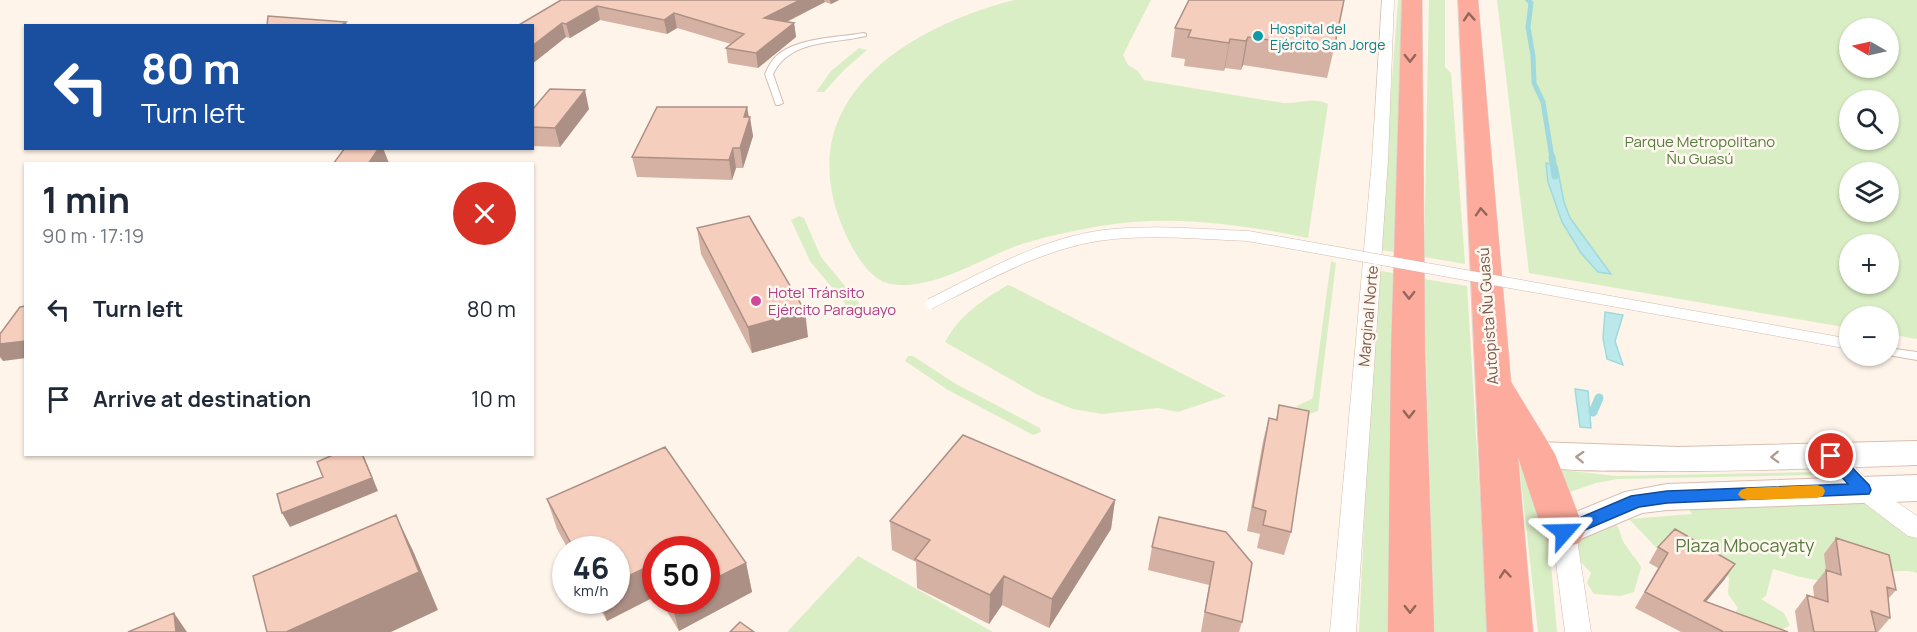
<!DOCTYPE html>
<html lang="en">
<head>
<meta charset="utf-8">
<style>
  :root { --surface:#fff; --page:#f6f6f7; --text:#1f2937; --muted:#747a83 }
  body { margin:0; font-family:Manrope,sans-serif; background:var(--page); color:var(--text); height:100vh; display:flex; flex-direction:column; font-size:22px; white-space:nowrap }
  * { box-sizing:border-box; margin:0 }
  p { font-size:20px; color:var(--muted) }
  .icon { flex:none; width:33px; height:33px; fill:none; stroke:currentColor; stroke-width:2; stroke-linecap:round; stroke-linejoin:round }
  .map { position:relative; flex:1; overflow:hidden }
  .panel { position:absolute; left:24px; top:162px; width:510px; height:294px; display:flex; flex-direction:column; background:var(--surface); border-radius:0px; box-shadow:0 2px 4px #0004 }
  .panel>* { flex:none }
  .hud { position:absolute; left:24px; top:24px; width:510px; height:126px; border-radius:0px; box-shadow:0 2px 4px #0004; background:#1a4fa0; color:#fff; overflow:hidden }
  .needle { width:39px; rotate:279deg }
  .fabs { position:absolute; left:1839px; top:18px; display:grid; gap:12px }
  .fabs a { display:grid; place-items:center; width:60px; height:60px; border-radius:50%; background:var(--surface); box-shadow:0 2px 4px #0004; font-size:30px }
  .speed { position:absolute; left:552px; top:536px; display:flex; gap:12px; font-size:30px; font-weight:700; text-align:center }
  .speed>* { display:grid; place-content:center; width:78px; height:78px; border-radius:50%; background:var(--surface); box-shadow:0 2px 4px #0004; line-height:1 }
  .speed small { font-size:15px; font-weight:400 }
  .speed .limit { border:9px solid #d22; background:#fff; color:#111 }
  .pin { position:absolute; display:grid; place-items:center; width:51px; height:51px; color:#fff; margin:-26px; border:3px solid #fff; border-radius:50%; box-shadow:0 2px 6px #0007 }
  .me { position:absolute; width:66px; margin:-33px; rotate:65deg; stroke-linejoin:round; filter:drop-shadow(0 0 4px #0008) }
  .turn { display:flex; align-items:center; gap:21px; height:126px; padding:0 18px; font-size:27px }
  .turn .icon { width:78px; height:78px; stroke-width:2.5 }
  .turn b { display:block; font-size:42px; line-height:51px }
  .round { display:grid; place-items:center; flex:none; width:63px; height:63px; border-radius:32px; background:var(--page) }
  .summary { display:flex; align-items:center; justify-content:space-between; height:102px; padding:0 18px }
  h1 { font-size:36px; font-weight:700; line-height:45px }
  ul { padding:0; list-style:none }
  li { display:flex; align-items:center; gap:18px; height:90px; padding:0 18px }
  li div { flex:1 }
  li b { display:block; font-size:22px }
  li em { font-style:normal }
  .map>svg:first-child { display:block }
</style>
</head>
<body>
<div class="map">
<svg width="1917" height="632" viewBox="0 0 1917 632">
  <rect width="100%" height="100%" fill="#fef4e9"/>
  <!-- green -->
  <path fill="#daeec5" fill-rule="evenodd" d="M 1014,0 L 1151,0 L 1123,55 L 1128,65 L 1138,71 L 1144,80 L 1283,103 C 1300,104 1313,96 1328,104 L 1308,238 C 1240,224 1170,214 1100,226 C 1072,231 1043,237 1016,246 C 981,259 926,294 887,283 C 867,278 850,245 843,228 C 789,100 906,28 1014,0 Z
    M 1398,0 L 1404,0 L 1394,252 L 1379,250 Z
    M 1429,0 L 1445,0 L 1445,67 L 1451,73 L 1465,264 L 1424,257 Z
    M 1497,0 L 1917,0 L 1917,339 L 1889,334 L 1888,316 L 1850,316 L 1849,328 L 1529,273 ZM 1850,28 L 1888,28 L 1888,68 L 1850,68 ZM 1850,100 L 1888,100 L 1888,140 L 1850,140 ZM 1850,172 L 1888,172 L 1888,212 L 1850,212 ZM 1850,244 L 1888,244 L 1888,284 L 1850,284 Z
    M 859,48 L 867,50 L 843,71 L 824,92 L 816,92 L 831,71 Z
    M 799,216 L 804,218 L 821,257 L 859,303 L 858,307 L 848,307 L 810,261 L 791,220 Z
    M 1331,261 L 1336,263 L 1318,411 L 1307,415 L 1296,406 L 1312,399 L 1313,396 Z
    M 1376,270 L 1393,273 L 1392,632 L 1359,632 Z
    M 1424,279 L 1467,286 L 1488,632 L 1433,632 Z
    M 1008,285 L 1013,287 L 1226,396 L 1178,412 L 1158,408 L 1102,414 L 1073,409 L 1038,395 L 945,342 C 959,316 982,300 1008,285 Z
    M 908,356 L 913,356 L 956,384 L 1040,428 L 1041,432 L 1033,435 L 948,390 L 905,361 Z
    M 1519,463 L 1542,511 L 1549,543 L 1557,632 L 1538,632 Z
    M 1555,469 L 1615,476 L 1811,472 L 1813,475 L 1617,479 L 1596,483 L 1567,493 Z
    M 1862,499 L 1917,539 L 1917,573 C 1899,566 1862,579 1843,581 C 1818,583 1796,576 1773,569 L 1766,596 L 1761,599 L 1784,613 L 1790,625 L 1778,632 L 1735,613 L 1738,608 L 1728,594 L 1729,577 L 1698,562 L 1664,556 L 1629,519 L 1692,514 L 1685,504 Z
    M 1609,519 C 1622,528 1618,530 1624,543 C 1629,551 1636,558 1641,567 L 1634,592 L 1621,596 L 1594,594 L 1587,583 L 1591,573 L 1579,560 L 1571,530 Z
    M 858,556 L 993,632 L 787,632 Z"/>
  <!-- water -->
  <path fill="#bbe8ea" stroke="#a0d9dd" stroke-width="1.5" d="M 1546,163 L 1557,166 L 1564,202 L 1570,218 L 1611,274 L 1598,272 L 1581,253 L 1562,222 L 1548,182 Z
    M 1605,312 L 1623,315 L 1615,341 L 1623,365 L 1607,359 L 1603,338 Z
    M 1575,389 L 1588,391 L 1591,428 L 1580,427 Z"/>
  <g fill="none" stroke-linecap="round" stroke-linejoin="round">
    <!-- stream-far2 -->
    <path stroke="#a0d9dd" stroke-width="5" d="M 1528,0 L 1531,3 L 1528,27 L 1533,56 L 1534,83 L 1543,102 L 1552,158"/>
    <!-- stream-far1 -->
    <path stroke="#a0d9dd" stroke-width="7" d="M 1552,157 L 1555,176"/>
    <!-- stream -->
    <path stroke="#a0d9dd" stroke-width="9" d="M 1593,412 L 1599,398"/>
    <defs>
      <path id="lane" d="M 864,33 L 866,34 L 866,36 C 833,44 790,39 773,74 L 783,103 L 779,105 L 776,105 L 765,74 C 767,70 769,65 772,61 C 790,37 837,38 864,33 Z
        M 1888,348 L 1917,352 L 1917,360 L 1888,355 Z"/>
      <path id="street" d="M 1382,0 L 1394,0 L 1388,160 L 1356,632 L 1330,632 L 1372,160 Z
        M 1831,448 L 1839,450 L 1871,484 L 1917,516 L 1917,538 L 1908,536 L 1855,496 L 1820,456 L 1823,450 Z
        M 1564,522 L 1573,525 L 1576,532 L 1591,632 L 1565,632 L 1552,532 L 1555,525 Z"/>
      <path id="secondary" d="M 1917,441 L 1917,465 C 1826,468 1734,472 1643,471 C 1606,470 1559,473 1524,462 L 1519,454 L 1524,446 L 1536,442 L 1679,447 Z
        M 1917,475 L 1917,501 L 1667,510 L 1642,513 L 1564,546 L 1551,542 L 1546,532 L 1551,522 L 1625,492 L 1667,484 Z"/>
      <path id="highway" d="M 1402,0 L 1422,0 L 1425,355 L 1434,632 L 1388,632 L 1391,355 Z
        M 1458,0 L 1478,0 L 1511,382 L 1555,454 L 1585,532 L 1579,543 L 1564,548 L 1549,543 L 1543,532 L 1518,457 L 1533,632 L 1487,632 Z"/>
    </defs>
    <!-- lane casing -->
    <use href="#lane" stroke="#d4bcb0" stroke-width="2"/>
    <!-- street casing -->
    <use href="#street" stroke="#d4bcb0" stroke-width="1"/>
    <!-- secondary casing -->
    <use href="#secondary" stroke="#dabdaf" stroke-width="2"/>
    <!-- highway casing -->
    <use href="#highway" stroke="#ddd3d0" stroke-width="1"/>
    <!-- lane -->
    <use href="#lane" fill="#fff" fill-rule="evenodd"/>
    <!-- street -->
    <use href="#street" fill="#fff" fill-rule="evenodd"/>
    <!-- secondary -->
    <use href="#secondary" fill="#fff" fill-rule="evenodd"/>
    <!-- highway -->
    <use href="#highway" fill="#fcab9c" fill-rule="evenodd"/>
    <defs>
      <path id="lane-bridge" d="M 930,304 C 987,275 1050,239 1114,234 C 1159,230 1204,234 1248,236 L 1850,344"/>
    </defs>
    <!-- lane-bridge casing -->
    <use href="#lane-bridge" stroke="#d4bcb0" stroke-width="11" stroke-linecap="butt"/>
    <!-- lane-bridge -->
    <use href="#lane-bridge" stroke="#fff" stroke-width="10"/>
  </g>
  <!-- wall -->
  <path fill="#d4b1a3" d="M 561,0 L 839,0 L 831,4 L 825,2 L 787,22 L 794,23 L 796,37 L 758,68 L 728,63 L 726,48 L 731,44 L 677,28 L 667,34 L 600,20 L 570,38 L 566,37 L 532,64 Z
    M 1189,0 L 1334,49 L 1327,78 L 1243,65 L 1241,70 L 1225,68 L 1224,71 L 1184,66 L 1185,59 L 1171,57 L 1175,28 Z
    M 747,107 L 753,136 L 743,168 L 736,168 L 732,180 L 637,177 L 632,157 Z
    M 589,109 L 560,147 L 532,146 L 532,110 Z
    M 404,148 L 438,148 L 437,149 L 405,150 Z
    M 697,228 L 808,337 L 752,353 L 701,254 Z
    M 1279,405 L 1291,532 L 1284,555 L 1257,548 L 1260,534 L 1247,531 L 1263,441 L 1269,418 L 1276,420 Z
    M 547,499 L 746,563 L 752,592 L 679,631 L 660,600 L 706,600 L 656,549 L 656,596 L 607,621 L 595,600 L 616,600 L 616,549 L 568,549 L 557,529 Z
    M 1115,500 L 1111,529 L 1049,628 L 1002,605 L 989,624 L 917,588 L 916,562 L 892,550 L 890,521 Z
    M 1836,538 L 1896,590 L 1888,599 L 1890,618 L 1878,632 L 1798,632 L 1795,611 L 1807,595 L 1814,597 L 1813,586 L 1826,570 L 1824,554 Z
    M 1152,547 L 1252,563 L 1242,622 L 1239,632 L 1201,632 L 1209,585 L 1148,570 Z
    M 1658,547 L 1735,564 L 1724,580 L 1706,602 L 1788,632 L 1681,632 L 1635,608 L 1658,568 L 1649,563 Z"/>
  <!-- shaded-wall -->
  <path fill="#ac9085" d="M 800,0 L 824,0 L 825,2 L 766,32 L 764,18 Z
    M 830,0 L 839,0 L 831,4 Z
    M 597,6 L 600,20 L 570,38 L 566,24 Z
    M 674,13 L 677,28 L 667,34 L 664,20 Z
    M 346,22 L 347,26 L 340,26 Z
    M 562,23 L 566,37 L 532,64 L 532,46 Z
    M 794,23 L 796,37 L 758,68 L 756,53 Z
    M 1248,37 L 1243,65 L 1241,70 L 1246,41 Z
    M 1230,39 L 1225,68 L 1224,71 L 1229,43 Z
    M 585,90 L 589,109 L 560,147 L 555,128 Z
    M 747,107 L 749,120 L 750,117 L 753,136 L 743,168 L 740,148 L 744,117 Z
    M 379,148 L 383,148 L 389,163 L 368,164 Z
    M 733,148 L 736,168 L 732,180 L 729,160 Z
    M 805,311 L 808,337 L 752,353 L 748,327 Z
    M 26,341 L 26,358 L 3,361 L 0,357 L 0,344 Z
    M 362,454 L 365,459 L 378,491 L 290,527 L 282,513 Z
    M 1115,500 L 1111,529 L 1049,628 L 1052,599 Z
    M 396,515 L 414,553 L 438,610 L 391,632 L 286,632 Z
    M 746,563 L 752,592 L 679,631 L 671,602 L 674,600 L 706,600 L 706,583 Z
    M 1735,564 L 1724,580 L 1693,617 L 1704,601 Z
    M 649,566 L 656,589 L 656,596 L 607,621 L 600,600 L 616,600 L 616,582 Z
    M 1004,576 L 1002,605 L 989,624 L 990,595 Z
    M 174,613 L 187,632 L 176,632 Z"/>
  <!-- building -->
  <path fill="#f6cebe" stroke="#ac9085" stroke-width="1.5" d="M 561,0 L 800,0 L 764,18 L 794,23 L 756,53 L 726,48 L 744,34 L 674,13 L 664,20 L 597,6 L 566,24 L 562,23 L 532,46 L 532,26 L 517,26 Z
    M 1189,0 L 1344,0 L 1334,49 L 1248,37 L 1246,41 L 1230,39 L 1229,43 L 1188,37 L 1191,30 L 1175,28 Z
    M 268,16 L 346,22 L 340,26 L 267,26 Z
    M 550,89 L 585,90 L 555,128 L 532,127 L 532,110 Z
    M 657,107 L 747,107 L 744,117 L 750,117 L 740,148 L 733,148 L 729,160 L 632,157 Z
    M 345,148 L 379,148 L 368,164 L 333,164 Z
    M 749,216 L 805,311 L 748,327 L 697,228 Z
    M 26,306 L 26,341 L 0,344 L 0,334 L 20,307 Z
    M 1279,405 L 1309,411 L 1291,532 L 1263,525 L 1266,511 L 1253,507 L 1269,418 L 1277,420 Z
    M 963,435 L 1115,500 L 1052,599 L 1004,576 L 990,595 L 915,559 L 930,540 L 890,521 Z
    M 665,447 L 746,563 L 706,583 L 706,549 L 656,549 L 656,576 L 649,566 L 616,582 L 616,549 L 574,549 L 547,499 Z
    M 335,454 L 362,454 L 372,478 L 282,513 L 277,494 L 323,477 L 317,462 Z
    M 396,515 L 419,572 L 286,632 L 267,632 L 253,576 Z
    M 1159,517 L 1226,532 L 1252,563 L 1242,622 L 1205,612 L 1214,562 L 1152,547 Z
    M 1675,529 L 1735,564 L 1704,601 L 1788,632 L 1721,632 L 1722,631 L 1645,592 L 1668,553 L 1658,547 Z
    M 1836,538 L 1889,555 L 1896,590 L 1887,587 L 1890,618 L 1871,611 L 1876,632 L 1814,632 L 1807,595 L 1828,602 L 1826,570 L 1841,575 Z
    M 174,613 L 176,632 L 128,632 Z
    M 740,622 L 754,632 L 730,632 Z"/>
  <!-- one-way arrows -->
  <defs><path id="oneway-chevron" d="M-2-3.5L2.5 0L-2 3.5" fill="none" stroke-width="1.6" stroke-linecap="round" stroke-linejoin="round" transform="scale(1.5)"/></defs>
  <g stroke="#95675a">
    <use href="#oneway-chevron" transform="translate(1469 17) rotate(-94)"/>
    <use href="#oneway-chevron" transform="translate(1410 58) rotate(90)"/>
    <use href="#oneway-chevron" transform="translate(1481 212) rotate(-94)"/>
    <use href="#oneway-chevron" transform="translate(1409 295) rotate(90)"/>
    <use href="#oneway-chevron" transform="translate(1409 414) rotate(90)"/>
    <use href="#oneway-chevron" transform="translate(1505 574) rotate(-95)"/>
    <use href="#oneway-chevron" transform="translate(1410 609) rotate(90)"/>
  </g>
  <g stroke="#b09a92">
    <use href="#oneway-chevron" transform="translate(1580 457) rotate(-177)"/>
    <use href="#oneway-chevron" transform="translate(1775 457) rotate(178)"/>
  </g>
  <!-- route -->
  <path fill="#1a73e8" stroke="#114b97" stroke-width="1.5" d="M 1831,450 L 1837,452 L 1869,485 L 1871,490 L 1869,494 L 1667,503 L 1639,507 L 1564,539 L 1558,537 L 1555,532 L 1558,527 L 1631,496 L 1667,491 L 1848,484 L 1823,456 L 1825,452 Z"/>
  <!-- slow -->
  <path fill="#f59e0b" d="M 1817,485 L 1823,487 L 1825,491 L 1823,496 L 1817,498 L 1747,500 L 1741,498 L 1738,494 L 1741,490 L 1747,488 Z"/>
  <!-- markers -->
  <circle fill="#0f9aa8" stroke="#fff8f1" stroke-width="2" cx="1258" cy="36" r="6"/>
  <circle fill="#d1479c" stroke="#fff8f1" stroke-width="2" cx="756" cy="301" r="6"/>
  <g text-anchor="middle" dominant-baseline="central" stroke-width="5" stroke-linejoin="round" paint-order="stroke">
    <!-- far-culture labels -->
    <g font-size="14" fill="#0d838f" stroke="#fff8f1" text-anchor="start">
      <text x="1270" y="28">Hospital del<tspan x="1270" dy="16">Ejército San Jorge</tspan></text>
    </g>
    <!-- park labels -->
    <g font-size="15" fill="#567c3d" stroke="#fff8f1">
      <text x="1700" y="141">Parque Metropolitano<tspan x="1700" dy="17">Ñu Guasú</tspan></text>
    </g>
    <!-- hotel labels -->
    <g font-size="15" fill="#b23c85" stroke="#fff8f1" text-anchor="start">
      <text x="768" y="292">Hotel Tránsito<tspan x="768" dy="17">Ejército Paraguayo</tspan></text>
    </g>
    <!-- street labels -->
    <g font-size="15" fill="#7b5649" stroke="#fff8f1">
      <text transform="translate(1368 316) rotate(-85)">Marginal Norte</text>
      <text transform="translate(1488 316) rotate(-94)">Autopista Ñu Guasú</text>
    </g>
    <!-- near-park labels -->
    <g font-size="18" fill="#567c3d" stroke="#fff8f1">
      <text x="1745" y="545">Plaza Mbocayaty</text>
    </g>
  </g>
</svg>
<div class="fabs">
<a><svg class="needle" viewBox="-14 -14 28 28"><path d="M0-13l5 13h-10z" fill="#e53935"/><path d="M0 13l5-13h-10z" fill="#747a83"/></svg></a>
<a><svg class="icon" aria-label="search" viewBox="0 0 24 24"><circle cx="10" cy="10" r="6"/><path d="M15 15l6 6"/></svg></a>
<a><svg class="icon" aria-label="layers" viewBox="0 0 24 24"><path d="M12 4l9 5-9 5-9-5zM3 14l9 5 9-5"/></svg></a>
<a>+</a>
<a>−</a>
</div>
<div class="speed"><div>46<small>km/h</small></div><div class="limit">50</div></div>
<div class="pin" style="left:1831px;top:456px;background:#d93025"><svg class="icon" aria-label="arrive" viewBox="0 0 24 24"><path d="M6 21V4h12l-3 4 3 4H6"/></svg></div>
<svg class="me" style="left:1564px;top:532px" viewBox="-20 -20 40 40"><path d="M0-17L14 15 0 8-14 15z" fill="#1a73e8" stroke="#fff" stroke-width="4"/></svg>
<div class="hud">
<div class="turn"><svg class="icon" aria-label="left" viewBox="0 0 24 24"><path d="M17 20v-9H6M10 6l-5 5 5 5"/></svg><div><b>80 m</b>Turn left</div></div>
</div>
<section class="panel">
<div class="summary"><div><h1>1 min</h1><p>90 m · 17:19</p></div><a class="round" style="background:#d93025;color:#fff"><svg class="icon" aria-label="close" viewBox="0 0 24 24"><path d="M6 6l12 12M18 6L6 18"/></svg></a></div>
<ul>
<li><svg class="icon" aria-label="left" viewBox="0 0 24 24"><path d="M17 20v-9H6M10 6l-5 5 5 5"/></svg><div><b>Turn left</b></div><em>80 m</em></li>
<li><svg class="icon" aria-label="arrive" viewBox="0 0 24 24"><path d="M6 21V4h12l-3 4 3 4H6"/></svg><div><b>Arrive at destination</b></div><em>10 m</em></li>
</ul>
</section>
</div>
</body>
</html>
